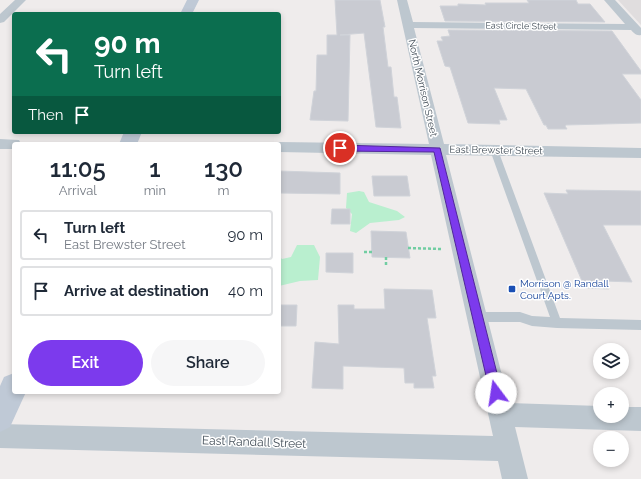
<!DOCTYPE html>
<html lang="en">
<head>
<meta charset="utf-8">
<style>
  :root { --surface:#fff; --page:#f6f6f7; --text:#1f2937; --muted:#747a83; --line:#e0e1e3; --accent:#7c3aed }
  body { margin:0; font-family:Raleway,sans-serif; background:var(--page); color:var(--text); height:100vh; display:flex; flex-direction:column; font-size:15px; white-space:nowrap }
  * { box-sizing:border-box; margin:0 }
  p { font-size:13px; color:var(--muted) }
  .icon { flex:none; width:22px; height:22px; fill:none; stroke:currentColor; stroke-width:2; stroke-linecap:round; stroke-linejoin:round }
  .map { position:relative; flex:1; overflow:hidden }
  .side { position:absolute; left:12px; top:142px; width:269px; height:252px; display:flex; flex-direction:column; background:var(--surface); border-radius:4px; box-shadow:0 2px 6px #0003 }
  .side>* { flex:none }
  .top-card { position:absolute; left:12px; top:12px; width:269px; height:122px; border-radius:4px; box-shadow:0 2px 6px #0003; background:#0b6e4f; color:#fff; overflow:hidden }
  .tools { position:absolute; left:593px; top:343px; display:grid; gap:8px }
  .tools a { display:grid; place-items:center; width:36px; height:36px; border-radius:50%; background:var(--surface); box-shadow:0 2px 6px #0003; font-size:20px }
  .pin { position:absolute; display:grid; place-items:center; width:34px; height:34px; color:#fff; margin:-17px; border:2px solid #fff; border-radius:50%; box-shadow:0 1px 4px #0007 }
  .me { position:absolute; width:44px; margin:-22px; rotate:346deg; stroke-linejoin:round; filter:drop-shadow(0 0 3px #0008) }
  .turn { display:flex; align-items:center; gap:14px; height:84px; padding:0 16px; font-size:18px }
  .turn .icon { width:52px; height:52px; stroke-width:2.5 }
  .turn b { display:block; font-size:28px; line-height:34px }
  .then { display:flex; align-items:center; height:38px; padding:0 16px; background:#0003; gap:8px; font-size:15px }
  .eta { display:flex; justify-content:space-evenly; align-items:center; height:68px; text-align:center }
  .eta b { font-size:24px; font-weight:600; line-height:28px }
  .cta { display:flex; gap:8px; margin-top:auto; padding:8px 16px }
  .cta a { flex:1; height:46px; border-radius:24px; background:var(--accent); color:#fff; font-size:16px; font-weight:600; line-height:46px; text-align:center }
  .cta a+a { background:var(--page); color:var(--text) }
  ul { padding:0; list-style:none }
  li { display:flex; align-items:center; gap:12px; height:50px; margin:0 8px 6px; padding:0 8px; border:2px solid var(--line); border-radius:4px }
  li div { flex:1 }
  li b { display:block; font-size:15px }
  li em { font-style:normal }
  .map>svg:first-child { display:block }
</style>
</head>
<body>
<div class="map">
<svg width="641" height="479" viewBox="0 0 641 479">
  <rect width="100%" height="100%" fill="#efecec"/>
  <!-- education -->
  <path fill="#e0ddde" d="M 618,0 L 641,0 L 641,25 Z"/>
  <!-- green -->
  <path fill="#b9efcf" d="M 359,191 L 364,192 L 369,202 L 397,211 L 405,217 L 399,220 L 370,223 L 356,233 L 350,231 L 352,214 L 346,208 L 347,193 Z
    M 297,245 L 314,245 L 320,257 L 318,280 L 300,281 L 279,286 L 279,256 L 282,259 L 291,257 Z"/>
  <!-- building -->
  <path fill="#c9cbd2" stroke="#d0d3d9" d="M 335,0 L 380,0 L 385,27 L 383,27 L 388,67 L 391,67 L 394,97 L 397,97 L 401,128 L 376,127 L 364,33 L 340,35 L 350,35 L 348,121 L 310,120 L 314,91 L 316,91 L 317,55 L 327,55 L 327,35 L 337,35 Z
    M 527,0 L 576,0 L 578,4 L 590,4 L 605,22 L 445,21 L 440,6 L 458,6 L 458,4 L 486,5 L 485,3 L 529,3 Z
    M 448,30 L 612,31 L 641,71 L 641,74 L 622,74 L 641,100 L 641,123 L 566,125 L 565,126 L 567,129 L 548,129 L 546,125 L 544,125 L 526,89 L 494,88 L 507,120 L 499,120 L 500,124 L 468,123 L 450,67 L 445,66 L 437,41 L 443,41 L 441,37 L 450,36 Z
    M 279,171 L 340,173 L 340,194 L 279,193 Z
    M 372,176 L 407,176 L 410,196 L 374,196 Z
    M 566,190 L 641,191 L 641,225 L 603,225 L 632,282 L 605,281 L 609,289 L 585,288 L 544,193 L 568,194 Z
    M 332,209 L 350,209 L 350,224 L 331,224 Z
    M 371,231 L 406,232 L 410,258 L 372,257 Z
    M 326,253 L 353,253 L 353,273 L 326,272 Z
    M 384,289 L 432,290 L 436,318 L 427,318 L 436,376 L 432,376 L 434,388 L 414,388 L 414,383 L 405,383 L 404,368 L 343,366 L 343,389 L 312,388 L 315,342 L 339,344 L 338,305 L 354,305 L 354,309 L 385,309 Z
    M 281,305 L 297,305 L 296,326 L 279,326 Z"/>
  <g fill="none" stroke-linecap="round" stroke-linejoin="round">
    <!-- path -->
    <path stroke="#71cda2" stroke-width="2.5" stroke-dasharray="3 2" stroke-linecap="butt" d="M 408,248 L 442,249
      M 364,252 L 372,252
      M 386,257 L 386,265"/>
    <!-- lane -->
    <path fill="#bdc7cf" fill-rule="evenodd" d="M 494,147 L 498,150 L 560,318 L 641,320 L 641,330 L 557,328 L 532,326 L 520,322 L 477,322 L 473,320 L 472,317 L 473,314 L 477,312 L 520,312 L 532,316 L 550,317 L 490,150 Z"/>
    <!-- street -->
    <path fill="#bdc7cf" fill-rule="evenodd" d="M 15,0 L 26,0 L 4,22 L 0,23 L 0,14 Z
      M 397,0 L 407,0 L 413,22 L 625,24 L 604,0 L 615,0 L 641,28 L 641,35 C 636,36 634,33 631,30 L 414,28 L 444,144 L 641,148 L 641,158 L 446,155 L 509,403 L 600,406 L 600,416 L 622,416 L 622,407 L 641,407 L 641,431 L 515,427 L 528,479 L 502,479 L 498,461 L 0,448 L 0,424 L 493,436 L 431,155 L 279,152 L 279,144 L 273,144 L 279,142 L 429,144 Z
      M 0,139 L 19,140 L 21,144 L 14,144 L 14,149 L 0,149 Z"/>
    <!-- secondary -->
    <path fill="#bfc9d6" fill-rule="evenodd" d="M 187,0 L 199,0 L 192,14 L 180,14 Z
      M 124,132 L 142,132 L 137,144 L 119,144 Z
      M 14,373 L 14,392 L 26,392 L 10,427 L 0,432 L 0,386 L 4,377 Z"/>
  </g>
  <!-- route -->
  <path fill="#7c3aed" stroke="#51269a" d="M 340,145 L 440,148 L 502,393 L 500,397 L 496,399 L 492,397 L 490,393 L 434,152 L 340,151 L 336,148 Z"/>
  <!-- markers -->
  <rect fill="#1a4fb4" stroke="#fff" stroke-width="1.5" x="508" y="285" width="8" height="8" rx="2"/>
  <g text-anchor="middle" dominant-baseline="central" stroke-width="3" stroke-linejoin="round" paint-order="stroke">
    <!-- far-street labels -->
    <g font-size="9" fill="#45505a" stroke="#fff">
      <text transform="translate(521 26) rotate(1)">East Circle Street</text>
    </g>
    <!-- street labels -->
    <g font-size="10" fill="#45505a" stroke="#fff">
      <text transform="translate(423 88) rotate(77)">North Morrison Street</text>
      <text transform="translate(496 150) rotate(1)">East Brewster Street</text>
    </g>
    <!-- transit labels -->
    <g font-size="10" fill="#164399" stroke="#fff" text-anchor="start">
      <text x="520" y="283">Morrison @ Randall<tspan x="520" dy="12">Court Apts.</tspan></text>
    </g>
    <!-- near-street labels -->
    <g font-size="12" fill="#45505a" stroke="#fff">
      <text transform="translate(254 442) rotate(2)">East Randall Street</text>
    </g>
  </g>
</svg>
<div class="tools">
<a><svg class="icon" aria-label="layers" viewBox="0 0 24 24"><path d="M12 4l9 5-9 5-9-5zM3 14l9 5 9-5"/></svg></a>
<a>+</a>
<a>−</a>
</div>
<div class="pin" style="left:340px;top:148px;background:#d93025"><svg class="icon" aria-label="arrive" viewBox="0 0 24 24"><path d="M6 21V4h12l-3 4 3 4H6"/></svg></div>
<svg class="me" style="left:496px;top:393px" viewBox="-20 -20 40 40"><circle r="19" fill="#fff"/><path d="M0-13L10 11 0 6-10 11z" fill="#7c3aed"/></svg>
<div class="top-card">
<div class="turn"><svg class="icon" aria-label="left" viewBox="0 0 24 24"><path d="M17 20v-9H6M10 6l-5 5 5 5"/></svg><div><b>90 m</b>Turn left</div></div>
<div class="then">Then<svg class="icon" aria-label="arrive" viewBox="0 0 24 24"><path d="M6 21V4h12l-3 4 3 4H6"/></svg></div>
</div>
<section class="side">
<div class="eta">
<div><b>11:05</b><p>Arrival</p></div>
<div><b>1</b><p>min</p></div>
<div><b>130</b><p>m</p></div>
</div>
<ul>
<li><svg class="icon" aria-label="left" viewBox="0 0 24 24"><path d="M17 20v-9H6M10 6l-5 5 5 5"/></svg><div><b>Turn left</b><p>East Brewster Street</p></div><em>90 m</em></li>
<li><svg class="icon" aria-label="arrive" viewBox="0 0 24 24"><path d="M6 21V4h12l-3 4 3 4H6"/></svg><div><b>Arrive at destination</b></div><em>40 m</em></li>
</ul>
<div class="cta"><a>Exit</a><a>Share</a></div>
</section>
</div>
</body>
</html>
